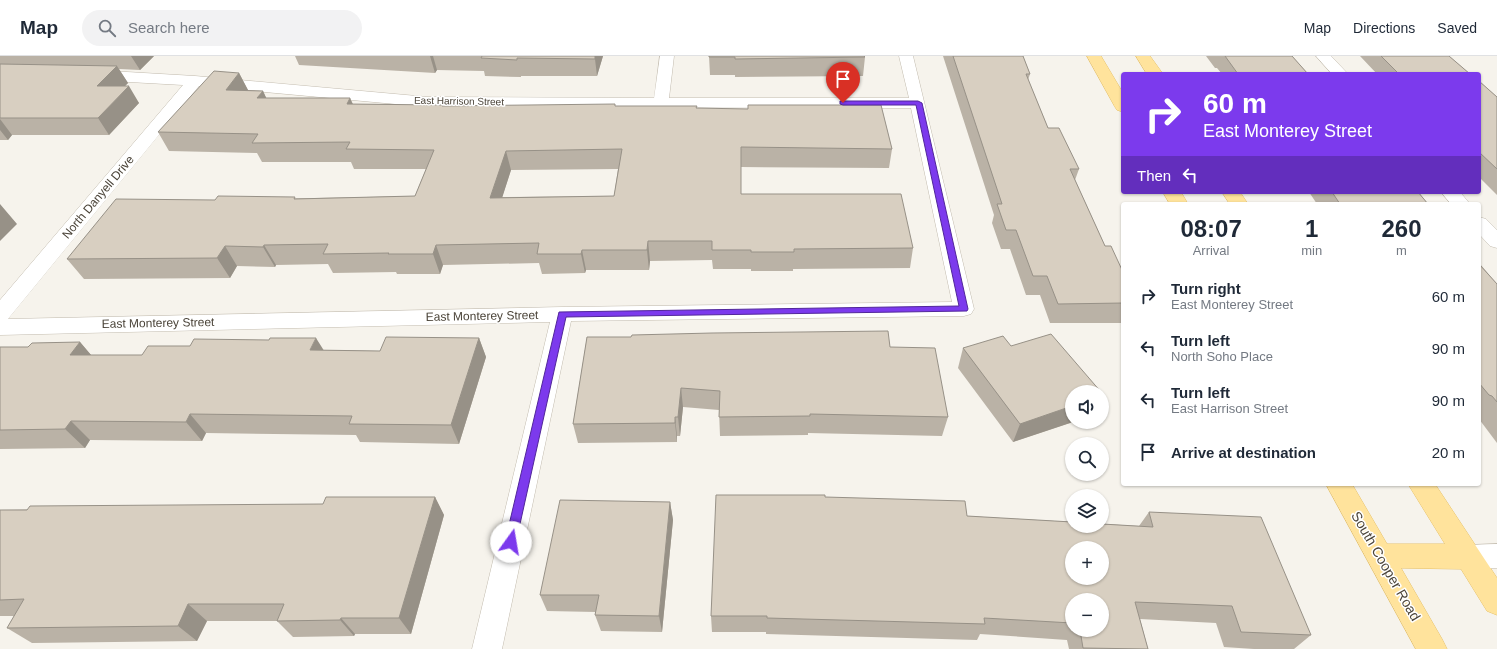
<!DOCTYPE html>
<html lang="en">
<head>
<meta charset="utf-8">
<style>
  :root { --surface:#fff; --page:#f2f2f3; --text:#1f2937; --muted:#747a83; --line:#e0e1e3 }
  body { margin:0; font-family:Arial,sans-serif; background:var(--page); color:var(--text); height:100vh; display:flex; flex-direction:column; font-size:15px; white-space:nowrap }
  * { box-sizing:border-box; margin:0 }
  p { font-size:13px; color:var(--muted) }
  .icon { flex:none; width:22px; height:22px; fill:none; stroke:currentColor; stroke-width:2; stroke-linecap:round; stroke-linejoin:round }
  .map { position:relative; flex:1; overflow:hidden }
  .sheet { position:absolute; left:1121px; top:146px; width:360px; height:284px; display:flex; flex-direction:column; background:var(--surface); border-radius:4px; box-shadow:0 1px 3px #0004 }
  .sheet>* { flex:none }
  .guide { position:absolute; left:1121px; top:16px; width:360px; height:122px; border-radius:4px; box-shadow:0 1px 3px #0004; background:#7c3aed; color:#fff; overflow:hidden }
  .fabs { position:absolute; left:1065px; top:329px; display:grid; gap:8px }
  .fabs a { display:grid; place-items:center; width:44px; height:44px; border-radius:50%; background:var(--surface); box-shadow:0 1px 3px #0004; font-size:20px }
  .pin { position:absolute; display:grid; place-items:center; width:34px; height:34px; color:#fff; margin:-41px -17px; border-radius:50% 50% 50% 0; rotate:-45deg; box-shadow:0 0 4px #0007 }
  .pin .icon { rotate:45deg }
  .me { position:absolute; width:44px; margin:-22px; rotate:13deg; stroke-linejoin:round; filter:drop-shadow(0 0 3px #0008) }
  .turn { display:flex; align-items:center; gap:14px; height:84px; padding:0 16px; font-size:18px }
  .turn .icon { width:52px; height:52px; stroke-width:2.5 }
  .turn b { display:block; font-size:28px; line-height:34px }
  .then { display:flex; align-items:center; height:38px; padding:0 16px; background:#0003; gap:8px; font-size:15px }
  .eta { display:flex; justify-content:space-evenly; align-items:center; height:68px; text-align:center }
  .eta b { font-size:24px; font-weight:700; line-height:28px }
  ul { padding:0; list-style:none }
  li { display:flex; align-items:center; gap:12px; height:52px; padding:0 16px }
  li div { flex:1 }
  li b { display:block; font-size:15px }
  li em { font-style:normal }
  header { display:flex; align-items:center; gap:24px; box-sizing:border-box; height:56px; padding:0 20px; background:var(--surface); border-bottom:1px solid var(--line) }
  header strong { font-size:19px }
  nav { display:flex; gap:22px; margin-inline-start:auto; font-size:14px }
  .search { width:280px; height:36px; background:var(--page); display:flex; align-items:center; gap:10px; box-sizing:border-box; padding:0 14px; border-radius:22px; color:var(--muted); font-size:15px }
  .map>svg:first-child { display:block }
</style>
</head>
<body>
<header>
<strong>Map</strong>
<div class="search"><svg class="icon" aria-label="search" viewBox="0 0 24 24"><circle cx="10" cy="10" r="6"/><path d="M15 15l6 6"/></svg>Search here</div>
<nav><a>Map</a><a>Directions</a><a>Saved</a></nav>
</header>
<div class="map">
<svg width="1497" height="593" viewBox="0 0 1497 593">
  <rect width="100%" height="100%" fill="#f6f3ec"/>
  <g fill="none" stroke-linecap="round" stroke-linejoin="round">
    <defs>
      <path id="minor" d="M 660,0 L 674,0 L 669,42 L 909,42 L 899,0 L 913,0 L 974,253 L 971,258 L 964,260 L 571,265 L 502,593 L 472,593 L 550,266 L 0,279 L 0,244 L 183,29 L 93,24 L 88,22 L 85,19 L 88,16 L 93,14 L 195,20 L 428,41 L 654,42 ZM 199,30 L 428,51 L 911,52 L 952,246 L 562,251 L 8,263 Z
        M 1316,0 L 1331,0 L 1348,18 L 1332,18 Z
        M 1441,136 L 1460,136 L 1470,148 L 1451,148 Z
        M 1479,161 L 1486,163 L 1497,174 L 1497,192 L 1490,190 L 1479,178 Z
        M 1497,488 L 1497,512 L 1468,513 L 1458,510 L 1455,501 L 1458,492 L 1468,489 Z"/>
      <path id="major" d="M 1087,0 L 1101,0 L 1123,37 L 1123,56 L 1117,54 L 1115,51 Z
        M 1136,0 L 1150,0 L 1163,18 L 1147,18 Z
        M 1163,136 L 1181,136 L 1188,148 L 1170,148 Z
        M 1222,136 L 1240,136 L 1248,148 L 1230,148 Z
        M 1326,428 L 1352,428 L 1387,488 L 1445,488 L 1408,428 L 1435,428 L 1497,522 L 1497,559 L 1487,555 L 1461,513 L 1401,512 L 1442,583 L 1447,593 L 1416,593 Z"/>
    </defs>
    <!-- minor casing -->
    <use href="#minor" stroke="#c2bbae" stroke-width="1"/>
    <!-- major casing -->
    <use href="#major" stroke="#e6c16a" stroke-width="1"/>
    <!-- minor -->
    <use href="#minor" fill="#fff" fill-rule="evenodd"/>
    <!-- major -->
    <use href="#major" fill="#ffe39c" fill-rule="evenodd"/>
  </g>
  <!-- wall -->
  <path fill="#bab2a6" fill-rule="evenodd" d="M 0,0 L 154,0 L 140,14 L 119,13 L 128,27 L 125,30 L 139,47 L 109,79 L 12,79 L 8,84 L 0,84 Z
    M 295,0 L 603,0 L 597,20 L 521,20 L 521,21 L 485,20 L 484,15 L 437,14 L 435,17 L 299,9 Z
    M 709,0 L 865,1 L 863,20 L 735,21 L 735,19 L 710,19 Z
    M 943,0 L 1023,0 L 1030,18 L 1028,24 L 1048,72 L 1079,113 L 1075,124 L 1105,190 L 1123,216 L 1123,267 L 1050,267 L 1040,239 L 1026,239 L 1010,193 L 1001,193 L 992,167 L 994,159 Z
    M 1206,0 L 1292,0 L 1308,18 L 1222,18 L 1217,12 L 1215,12 Z
    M 1360,0 L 1449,0 L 1470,18 L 1377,18 Z
    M 239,17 L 248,34 L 263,35 L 266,42 L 350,42 L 353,48 L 443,50 L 615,50 L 697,52 L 892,93 L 889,112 L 741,111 L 741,138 L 913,192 L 910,212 L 793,213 L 793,215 L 751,215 L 751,213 L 713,213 L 712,204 L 650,205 L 649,214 L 586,214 L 585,217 L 542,218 L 539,207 L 443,209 L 440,218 L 397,218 L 396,216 L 333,217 L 328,208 L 276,209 L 275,211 L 237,210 L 230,222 L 84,223 L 67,203 L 215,144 L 415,140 L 426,113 L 354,113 L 351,106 L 262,106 L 257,97 L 169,95 L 158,76 ZM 618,113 L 614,140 L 502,141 L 511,114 Z
    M 1479,25 L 1497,41 L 1497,139 L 1479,121 Z
    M 1309,136 L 1418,136 L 1428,148 L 1317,148 Z
    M 1479,205 L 1481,207 L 1480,208 L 1497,228 L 1497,387 L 1479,363 Z
    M 587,281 L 890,291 L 948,361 L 942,380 L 808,377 L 808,379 L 720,380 L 719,354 L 683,351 L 680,380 L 677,380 L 677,386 L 578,387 L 573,368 Z
    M 479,282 L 486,301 L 459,388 L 360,386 L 356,379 L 206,377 L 202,385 L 90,384 L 85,392 L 0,393 L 0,291 L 28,291 L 80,286 L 91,299 L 142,299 L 323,294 L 380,295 Z
    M 963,292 L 1072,366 L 1073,366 L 1013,386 L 958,312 Z
    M 435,441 L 444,459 L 411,578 L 355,578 L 354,580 L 293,581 L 277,565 L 207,565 L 197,585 L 32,587 L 7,572 L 14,560 L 0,560 L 0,454 L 323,448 Z
    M 825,441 L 967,460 L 1139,470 L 1149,456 L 1311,579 L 1294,593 L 1254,593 L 1224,591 L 1216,567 L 1140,563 L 1148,593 L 1069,593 L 1067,584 L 980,578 L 977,584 L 766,578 L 766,576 L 712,576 L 711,560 ZM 1072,544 L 1102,574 L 1072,574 Z
    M 670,446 L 673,464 L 662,576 L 601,575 L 595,559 L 596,556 L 547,555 L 540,539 Z"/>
  <!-- shaded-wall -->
  <path fill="#979187" d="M 131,0 L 154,0 L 140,14 Z
    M 430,0 L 433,0 L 437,14 L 435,17 Z
    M 595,0 L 603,0 L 597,20 L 595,3 Z
    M 117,10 L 128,27 L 108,47 L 97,30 Z
    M 239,17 L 249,36 L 226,34 Z
    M 129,30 L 139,47 L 109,79 L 98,62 Z
    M 263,35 L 272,54 L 257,42 Z
    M 350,42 L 358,61 L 347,48 Z
    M 0,63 L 12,79 L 8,84 L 0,74 Z
    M 506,95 L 511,114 L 496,161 L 490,142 Z
    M 0,148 L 17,168 L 0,185 Z
    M 648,185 L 650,205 L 649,214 L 647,194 Z
    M 264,189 L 276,209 L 275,211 L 263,191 Z
    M 436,189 L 443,209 L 440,218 L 433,198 Z
    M 225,190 L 237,210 L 230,222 L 217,202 Z
    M 582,194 L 586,214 L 585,217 L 581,198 Z
    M 316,282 L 328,301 L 310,294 Z
    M 479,282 L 486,301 L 459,388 L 451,369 Z
    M 80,286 L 97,306 L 70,299 Z
    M 681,332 L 683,351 L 680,380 L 678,361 Z
    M 1072,350 L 1072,366 L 1073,366 L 1013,386 L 1020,368 Z
    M 190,358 L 206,377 L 202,385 L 186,366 Z
    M 675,361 L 677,380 L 677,386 L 675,367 Z
    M 71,365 L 90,384 L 85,392 L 65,373 Z
    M 435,441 L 444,459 L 411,578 L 399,562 Z
    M 670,446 L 673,464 L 662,576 L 659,560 Z
    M 188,548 L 207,565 L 197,585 L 178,570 Z
    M 341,562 L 355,578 L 354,580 L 340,564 Z"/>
  <!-- building -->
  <path fill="#d8cfc1" stroke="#979187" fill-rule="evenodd" d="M 482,0 L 595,0 L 595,3 L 517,2 L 517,4 L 481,2 Z
    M 709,0 L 864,0 L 865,1 L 735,3 L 735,1 L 709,1 Z
    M 953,0 L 1023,0 L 1030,18 L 1026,18 L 1048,72 L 1059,72 L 1079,113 L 1070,113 L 1105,190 L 1111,190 L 1123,216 L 1123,247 L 1058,248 L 1047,220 L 1033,220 L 1016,174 L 1006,174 L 997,148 L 1002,148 Z
    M 1225,0 L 1292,0 L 1308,18 L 1238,18 Z
    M 1381,0 L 1449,0 L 1470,18 L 1399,18 Z
    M 0,8 L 117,10 L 97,30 L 129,30 L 98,62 L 0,62 Z
    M 214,15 L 239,17 L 226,34 L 263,35 L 257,42 L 350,42 L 347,48 L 442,49 L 442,50 L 615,48 L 615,50 L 697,50 L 696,52 L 748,53 L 748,49 L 881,49 L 892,93 L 741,91 L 741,138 L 901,138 L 913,192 L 794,193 L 794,196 L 751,196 L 751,194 L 712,194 L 712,185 L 648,185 L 647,194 L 582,194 L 581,198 L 537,198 L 539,187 L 436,189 L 433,198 L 388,198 L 389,197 L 323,198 L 328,188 L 264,189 L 263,191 L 225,190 L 217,202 L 67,203 L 116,143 L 215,144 L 218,140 L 295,141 L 294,143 L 415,140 L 434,94 L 346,93 L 350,86 L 252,87 L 258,78 L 158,76 ZM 622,93 L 614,140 L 490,142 L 506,95 Z
    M 1479,25 L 1497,41 L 1497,113 L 1479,96 Z
    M 1332,136 L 1418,136 L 1428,148 L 1340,148 Z
    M 1479,208 L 1497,228 L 1497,346 L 1492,340 L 1489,339 L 1479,327 L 1479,287 L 1480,287 L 1479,286 Z
    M 888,275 L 890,291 L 935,292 L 948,361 L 810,358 L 810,360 L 719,361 L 720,335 L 681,332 L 678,361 L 675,361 L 675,367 L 573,368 L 587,281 L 631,281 L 632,279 L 712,277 Z
    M 1051,278 L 1101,336 L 1072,336 L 1072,350 L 1020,368 L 963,292 L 1003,280 L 1011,290 Z
    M 386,281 L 479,282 L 451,369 L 349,368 L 352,360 L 190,358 L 186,366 L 71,365 L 65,373 L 0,374 L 0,291 L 28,291 L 32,287 L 80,286 L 70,299 L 142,299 L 148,290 L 190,290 L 194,283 L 269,284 L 270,282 L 316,282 L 310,294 L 380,295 Z
    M 716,439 L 825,439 L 825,441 L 965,445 L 967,460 L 1072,466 L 1072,470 L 1102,470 L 1102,468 L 1153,471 L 1149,456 L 1261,461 L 1311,579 L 1241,576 L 1232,550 L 1135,546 L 1148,593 L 1083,592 L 1080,574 L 1102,574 L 1102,544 L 1072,544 L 1072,567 L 984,562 L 985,568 L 767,562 L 767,560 L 711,560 ZM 1072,492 L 1102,492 L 1102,522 L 1072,522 Z
    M 326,441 L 435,441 L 399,562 L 341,562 L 340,564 L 277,565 L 284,548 L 188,548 L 178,570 L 7,572 L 24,543 L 0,544 L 0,454 L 27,454 L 30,450 L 323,448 Z
    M 560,444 L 670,446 L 659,560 L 595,559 L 599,539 L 540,539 Z"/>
  <!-- route -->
  <path fill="#7c3aed" stroke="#51269a" d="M 840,45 L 918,45 L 922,47 L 968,253 L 967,255 L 566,261 L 516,486 L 514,490 L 511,491 L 507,490 L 505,486 L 559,256 L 959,250 L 916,49 L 843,49 L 840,48 Z"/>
  <g text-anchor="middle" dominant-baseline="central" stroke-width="3" stroke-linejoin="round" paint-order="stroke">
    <!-- far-street labels -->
    <g font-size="10" fill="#4b4439" stroke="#fff">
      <text transform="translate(459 45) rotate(1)">East Harrison Street</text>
    </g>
    <!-- street labels -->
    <g font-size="12" fill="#4b4439" stroke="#fff">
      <text transform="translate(98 141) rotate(-50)">North Danyell Drive</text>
      <text transform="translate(482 260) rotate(-1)">East Monterey Street</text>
      <text transform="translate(158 267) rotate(-1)">East Monterey Street</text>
    </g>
    <!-- near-street labels -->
    <g font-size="14" fill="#4b4439" stroke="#fff">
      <text transform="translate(1386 510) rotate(60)">South Cooper Road</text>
    </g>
  </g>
</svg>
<div class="fabs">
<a><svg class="icon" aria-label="sound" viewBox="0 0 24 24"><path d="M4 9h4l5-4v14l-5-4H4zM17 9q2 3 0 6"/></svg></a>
<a><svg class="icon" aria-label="search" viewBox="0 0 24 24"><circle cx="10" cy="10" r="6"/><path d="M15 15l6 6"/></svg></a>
<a><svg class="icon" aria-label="layers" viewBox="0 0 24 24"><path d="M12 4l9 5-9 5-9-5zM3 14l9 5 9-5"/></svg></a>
<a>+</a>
<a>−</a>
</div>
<div class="pin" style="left:843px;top:47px;background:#d93025"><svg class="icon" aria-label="arrive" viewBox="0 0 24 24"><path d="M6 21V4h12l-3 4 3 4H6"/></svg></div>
<svg class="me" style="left:511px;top:486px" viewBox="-20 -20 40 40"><circle r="19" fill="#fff"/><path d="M0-13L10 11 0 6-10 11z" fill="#7c3aed"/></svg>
<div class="guide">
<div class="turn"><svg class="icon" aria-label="right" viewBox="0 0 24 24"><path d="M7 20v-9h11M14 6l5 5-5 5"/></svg><div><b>60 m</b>East Monterey Street</div></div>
<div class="then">Then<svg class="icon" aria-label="left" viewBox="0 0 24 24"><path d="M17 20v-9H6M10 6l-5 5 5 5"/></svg></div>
</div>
<section class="sheet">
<div class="eta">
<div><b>08:07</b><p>Arrival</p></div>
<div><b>1</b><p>min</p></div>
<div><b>260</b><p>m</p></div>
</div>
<ul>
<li><svg class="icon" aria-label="right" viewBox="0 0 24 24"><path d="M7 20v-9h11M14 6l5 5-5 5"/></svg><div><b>Turn right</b><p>East Monterey Street</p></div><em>60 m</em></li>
<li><svg class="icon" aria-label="left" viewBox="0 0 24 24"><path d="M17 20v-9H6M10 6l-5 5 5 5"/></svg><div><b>Turn left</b><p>North Soho Place</p></div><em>90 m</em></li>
<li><svg class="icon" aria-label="left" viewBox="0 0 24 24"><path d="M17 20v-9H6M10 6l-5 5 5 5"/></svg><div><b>Turn left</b><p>East Harrison Street</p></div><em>90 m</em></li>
<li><svg class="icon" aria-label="arrive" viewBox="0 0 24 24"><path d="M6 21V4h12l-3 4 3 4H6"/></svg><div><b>Arrive at destination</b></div><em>20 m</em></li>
</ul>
</section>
</div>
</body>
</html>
